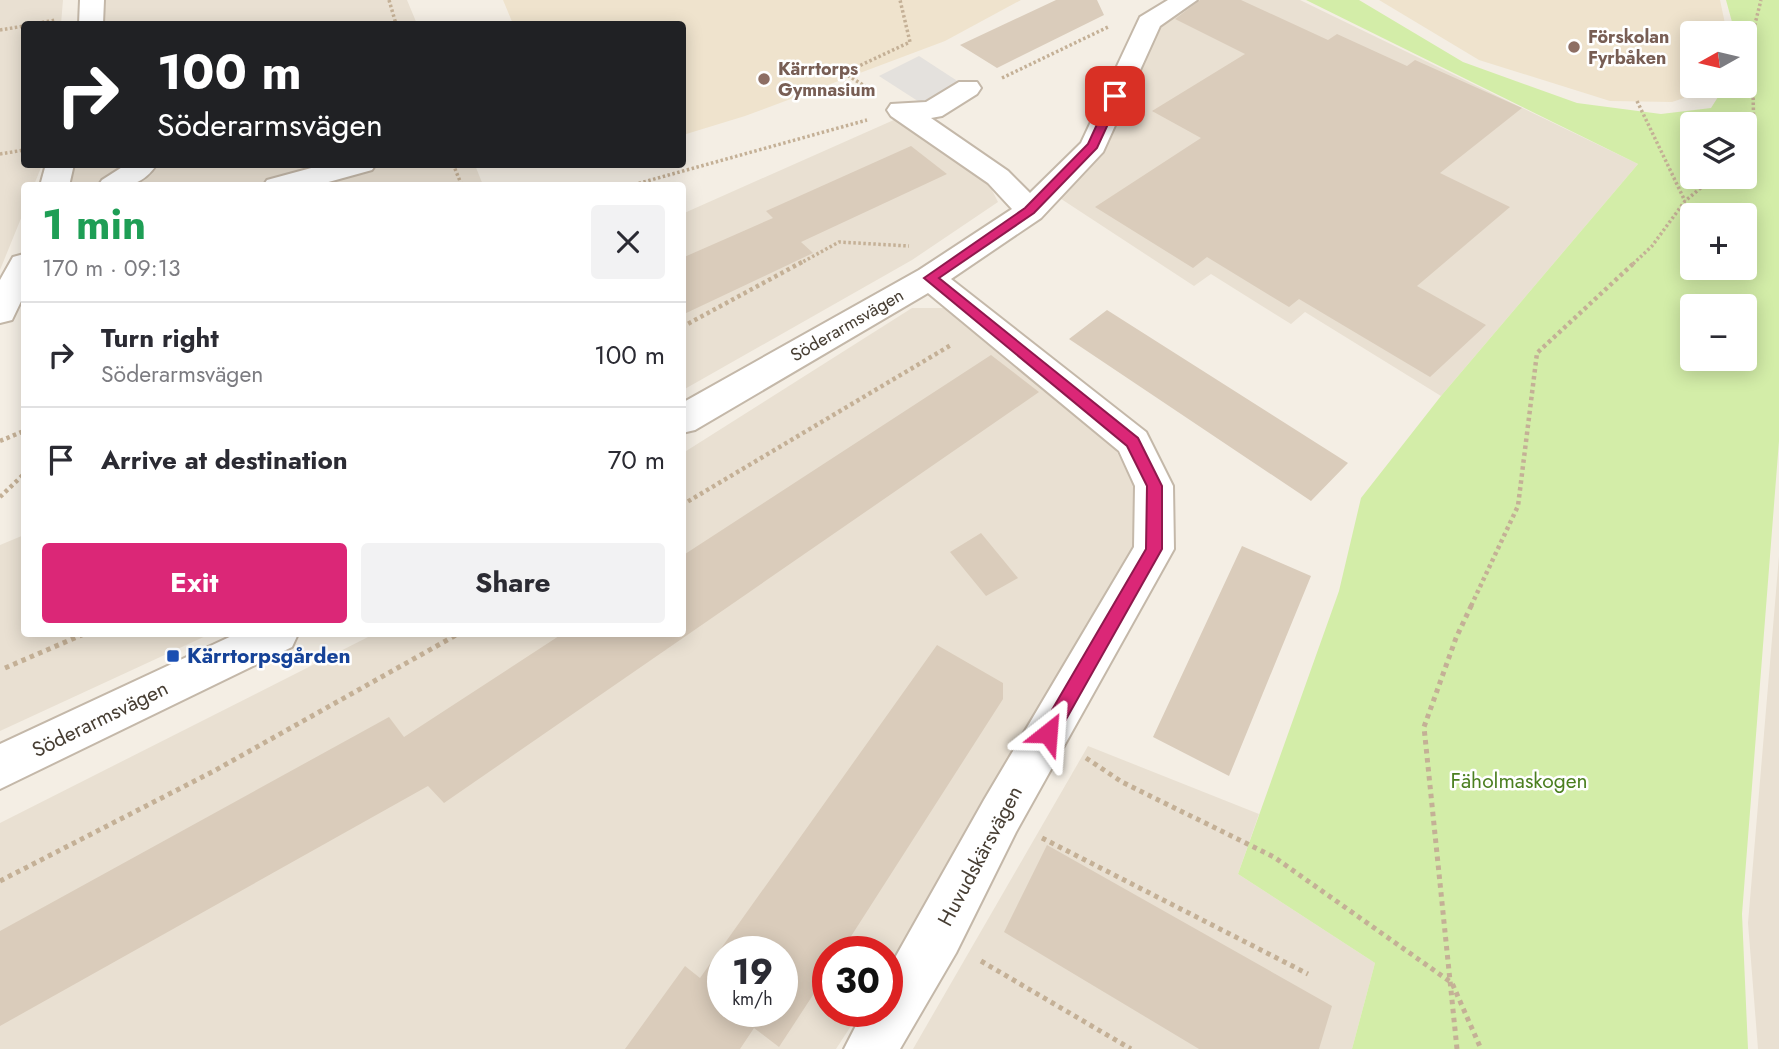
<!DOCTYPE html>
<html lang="en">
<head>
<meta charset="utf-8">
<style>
  :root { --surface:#fff; --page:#f2f2f3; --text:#2b2b33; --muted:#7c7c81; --line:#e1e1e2; --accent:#db2777 }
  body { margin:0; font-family:Jost,sans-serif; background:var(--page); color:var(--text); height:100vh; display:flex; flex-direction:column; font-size:26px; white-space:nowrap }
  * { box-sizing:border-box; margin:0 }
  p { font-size:23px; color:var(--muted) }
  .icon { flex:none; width:38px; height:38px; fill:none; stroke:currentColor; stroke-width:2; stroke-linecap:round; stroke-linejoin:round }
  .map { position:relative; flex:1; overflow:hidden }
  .side { position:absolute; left:21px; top:182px; width:665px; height:455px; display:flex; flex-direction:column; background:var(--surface); border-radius:7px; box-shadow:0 4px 18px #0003 }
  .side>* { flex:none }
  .guide { position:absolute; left:21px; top:21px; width:665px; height:147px; border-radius:7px; box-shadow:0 4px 18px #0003; background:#202124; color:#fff; overflow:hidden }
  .needle { width:46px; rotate:262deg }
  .tools { position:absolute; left:1680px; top:21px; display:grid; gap:14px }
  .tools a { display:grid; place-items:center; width:77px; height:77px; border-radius:7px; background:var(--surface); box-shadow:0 4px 18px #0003; font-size:35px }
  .speed { position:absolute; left:707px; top:936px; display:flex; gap:14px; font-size:35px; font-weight:700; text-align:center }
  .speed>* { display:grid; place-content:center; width:91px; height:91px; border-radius:50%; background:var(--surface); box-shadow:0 4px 18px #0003; line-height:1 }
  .speed small { font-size:18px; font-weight:400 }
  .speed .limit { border:10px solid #d22; background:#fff; color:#111 }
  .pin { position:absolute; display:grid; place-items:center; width:60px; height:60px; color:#fff; margin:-30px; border-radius:14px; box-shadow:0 4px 10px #0006 }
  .me { position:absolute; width:77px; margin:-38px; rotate:28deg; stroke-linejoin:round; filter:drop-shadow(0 0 5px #0008) }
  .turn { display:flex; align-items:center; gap:24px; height:147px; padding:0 21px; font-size:32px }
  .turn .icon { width:91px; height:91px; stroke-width:2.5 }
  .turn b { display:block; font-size:49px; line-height:60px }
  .round { display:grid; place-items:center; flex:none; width:74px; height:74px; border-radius:7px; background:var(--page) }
  .headline { display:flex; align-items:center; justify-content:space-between; height:119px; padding:0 21px }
  h1 { font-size:42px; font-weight:700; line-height:52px; color:#1e9e55 }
  .button { display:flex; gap:14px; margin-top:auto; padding:14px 21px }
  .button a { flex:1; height:80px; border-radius:7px; background:var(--accent); color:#fff; font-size:28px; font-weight:700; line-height:80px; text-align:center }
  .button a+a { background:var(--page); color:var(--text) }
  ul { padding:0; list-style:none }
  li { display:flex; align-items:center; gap:21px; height:105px; padding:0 21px; border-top:2px solid var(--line) }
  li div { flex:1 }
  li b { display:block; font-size:26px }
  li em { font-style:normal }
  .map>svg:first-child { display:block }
</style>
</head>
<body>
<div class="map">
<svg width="1779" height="1049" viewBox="0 0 1779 1049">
  <rect width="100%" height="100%" fill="#f4eee4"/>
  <!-- residential -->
  <path fill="#e9e0d2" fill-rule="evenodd" d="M 0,0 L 63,0 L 61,24 L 24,24 L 24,164 L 42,165 L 34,185 L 24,186 L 24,211 L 0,270 Z
    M 101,0 L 407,0 L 417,24 L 97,24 Z
    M 1186,0 L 1300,0 L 1638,164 L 1441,396 L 1305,312 L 1291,324 L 1211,274 L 1194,286 L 1049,191 L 1093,146 L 1156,18 Z
    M 896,119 L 988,182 L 998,202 L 912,260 L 683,390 L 682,214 Z
    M 74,164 L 475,165 L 483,185 L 71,186 Z
    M 912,308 L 957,308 L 1114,446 L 1137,492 L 1143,543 L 1034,737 L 887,969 L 887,952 L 828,952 L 828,1012 L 860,1012 L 836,1049 L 0,1049 L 0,823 L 374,634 L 682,634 L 683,453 ZM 723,952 L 782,952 L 782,1012 L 723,1012 Z
    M 24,535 L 24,634 L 210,634 L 0,731 L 0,545 Z
    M 1779,556 L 1779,1049 L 1758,1049 L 1748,923 Z
    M 1088,746 L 1259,814 L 1238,874 L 1375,963 L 1352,1049 L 913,1049 Z"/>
  <!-- education -->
  <path fill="#efe3cd" d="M 503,0 L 1021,0 L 945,41 L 745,116 L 683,135 L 682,24 L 513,24 Z
    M 1379,0 L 1720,0 L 1727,33 L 1692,33 L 1692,86 L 1715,86 L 1711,89 L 1672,102 L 1610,101 L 1479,60 Z"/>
  <!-- green -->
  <path fill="#d3eda8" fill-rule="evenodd" d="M 1306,0 L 1359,0 L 1463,62 L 1577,103 L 1661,114 L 1711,108 L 1725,86 L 1745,86 L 1745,33 L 1735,33 L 1726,0 L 1779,0 L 1779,441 L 1742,914 L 1748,1049 L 1352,1049 L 1375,963 L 1238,874 L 1339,591 L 1361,498 L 1441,396 L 1638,164 ZM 1692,124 L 1745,124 L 1745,177 L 1692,177 ZM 1692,215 L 1745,215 L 1745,268 L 1692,268 ZM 1692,306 L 1745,306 L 1745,359 L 1692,359 Z"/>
  <!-- parking -->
  <path fill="#e4e1dd" d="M 919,56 L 962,84 L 924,105 L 879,76 Z"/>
  <!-- building -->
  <path fill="#daccbb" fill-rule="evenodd" d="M 1056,0 L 1097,0 L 1104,15 L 997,68 L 960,45 Z
    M 1200,0 L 1241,0 L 1328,40 L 1337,34 L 1407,66 L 1415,60 L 1522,108 L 1440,173 L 1510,207 L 1417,286 L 1486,325 L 1430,377 L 1299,299 L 1289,307 L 1207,257 L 1193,268 L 1095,207 L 1201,138 L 1152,111 L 1245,54 L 1175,19 Z
    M 911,146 L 947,174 L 801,242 L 813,253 L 682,315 L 682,258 L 773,218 L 766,211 Z
    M 1107,310 L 1348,463 L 1311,501 L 1069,339 Z
    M 991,355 L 1039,392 L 444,803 L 428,786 L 0,1026 L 0,931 L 389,717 L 404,737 L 562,634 L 682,634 L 682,556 Z
    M 981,533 L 1018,578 L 986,596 L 950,552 Z
    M 1242,546 L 1311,576 L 1229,776 L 1153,737 Z
    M 937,645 L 1003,683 L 1003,699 L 841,952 L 828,952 L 828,972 L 779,1047 L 754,1028 L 740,1049 L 625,1049 L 685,966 L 700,978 ZM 723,952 L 782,952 L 782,1012 L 723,1012 Z
    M 1047,845 L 1332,1006 L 1319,1049 L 1199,1049 L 1004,932 Z"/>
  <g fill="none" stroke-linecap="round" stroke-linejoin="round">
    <defs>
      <path id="minor" d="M 80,0 L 104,0 L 103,24 L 79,24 Z
        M 1168,0 L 1197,0 L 1160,26 L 1103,152 L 1041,218 L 951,279 L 1146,432 L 1173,486 L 1174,549 L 1016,832 L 956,953 L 900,1049 L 844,1049 L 863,1012 L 887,1012 L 887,972 L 984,800 L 1134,547 L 1135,486 L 1119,451 L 928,293 L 695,430 L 682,433 L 682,403 L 919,270 L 1012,209 L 988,183 L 891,116 L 887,110 L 891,104 L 926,102 L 959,82 L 977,82 L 981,88 L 977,94 L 942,116 L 931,118 L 1008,171 L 1030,193 L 1081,143 L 1140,17 Z
        M 46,164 L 74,164 L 69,186 L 40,186 Z
        M 127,164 L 157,164 C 141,188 125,186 98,186 L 102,180 Z
        M 326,164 L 376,164 L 372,170 L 314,186 L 263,186 L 267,180 Z
        M 24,254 L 24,295 L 12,320 L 0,323 L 0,280 L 13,257 Z
        M 236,634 L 298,634 L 292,647 L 0,789 L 0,744 Z"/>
    </defs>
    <!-- minor casing -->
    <use href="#minor" stroke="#c4b8a9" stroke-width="4"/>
    <!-- path-far2 -->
    <path stroke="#c4b096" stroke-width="3.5" stroke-dasharray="2.5 2.5" stroke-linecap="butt" d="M 389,0 L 396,24
      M 32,24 L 56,20
      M 0,30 L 24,26
      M 1002,78 L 1108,27
      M 871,90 L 844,73 L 910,42 L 900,0
      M 1637,101 L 1685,201
      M 1745,151 L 1754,143 L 1752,36 L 1761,0
      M 0,154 L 24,150
      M 453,164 L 462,186
      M 629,186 L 867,120
      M 799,264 L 839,242 L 909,246
      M 1633,264 L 1652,246 L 1685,201 L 1714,177"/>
    <!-- path-far1 -->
    <path stroke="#c4b096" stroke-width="4.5" stroke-dasharray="3.5 3.5" stroke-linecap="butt" d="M 682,327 L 802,262
      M 0,441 L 24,431
      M 0,497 L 24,474
      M 682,505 L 951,345
      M 1471,606 L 1518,506 L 1537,353 L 1635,262"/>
    <!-- path -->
    <path stroke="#c4b096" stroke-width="5" stroke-dasharray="4.5 4.5" stroke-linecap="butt" d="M 5,668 L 84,634
      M 1086,758 L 1122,782 L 1274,857 L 1452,983 L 1481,1049
      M 1042,838 L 1308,974
      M 0,881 L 214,771 L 458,634
      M 981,961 L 1131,1049
      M 1457,1049 L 1424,727 L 1456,638 L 1472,604"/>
    <!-- minor -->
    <use href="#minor" fill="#fff" fill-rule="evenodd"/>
  </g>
  <!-- route -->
  <path fill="#db2777" stroke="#8e194d" stroke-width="2" d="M 1115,93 L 1121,96 L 1097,148 L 1034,213 L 939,278 L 1138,438 L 1162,486 L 1162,549 L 1055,739 L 1048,741 L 1042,739 L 1039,733 L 1042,727 L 1146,549 L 1147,486 L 1127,446 L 924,278 L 1025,208 L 1088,144 L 1110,96 Z"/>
  <!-- markers -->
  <g fill="#8d6e63" stroke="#fff" stroke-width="2.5">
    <circle cx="1574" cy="47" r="7"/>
    <circle cx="764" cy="79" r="7"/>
  </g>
  <rect fill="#1a4fb4" stroke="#fff" stroke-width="2.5" x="166" y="649" width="14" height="14" rx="3.5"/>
  <g text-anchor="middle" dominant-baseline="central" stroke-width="5" stroke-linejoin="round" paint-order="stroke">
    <!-- far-education labels -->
    <g font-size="18" font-weight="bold" fill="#785e54" stroke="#fff" text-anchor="start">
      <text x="1588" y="37">Förskolan<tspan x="1588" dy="21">Fyrbåken</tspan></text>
      <text x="778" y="69">Kärrtorps<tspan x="778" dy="21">Gymnasium</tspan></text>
    </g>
    <!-- far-street labels -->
    <g font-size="18" fill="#473e33" stroke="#fff">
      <text transform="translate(847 325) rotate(-30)">Söderarmsvägen</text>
    </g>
    <!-- transit labels -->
    <g font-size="21" font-weight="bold" fill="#164399" stroke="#fff" text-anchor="start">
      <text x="187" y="656">Kärrtorpsgården</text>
    </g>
    <!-- street labels -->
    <g font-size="21" fill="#473e33" stroke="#fff">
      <text transform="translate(100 719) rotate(-26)">Söderarmsvägen</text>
      <text transform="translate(980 856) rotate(-62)">Huvudskärsvägen</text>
    </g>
    <!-- park labels -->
    <g font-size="21" fill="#4b7f20" stroke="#fff">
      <text x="1519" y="781">Fäholmaskogen</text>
    </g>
  </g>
</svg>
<div class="tools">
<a><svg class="needle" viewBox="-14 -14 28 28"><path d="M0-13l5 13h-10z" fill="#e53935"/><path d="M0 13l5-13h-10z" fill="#7c7c81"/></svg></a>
<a><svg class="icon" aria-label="layers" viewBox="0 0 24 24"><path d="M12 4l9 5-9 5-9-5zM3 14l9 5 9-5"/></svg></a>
<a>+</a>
<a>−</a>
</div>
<div class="speed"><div>19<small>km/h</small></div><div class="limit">30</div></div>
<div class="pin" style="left:1115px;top:96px;background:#d93025"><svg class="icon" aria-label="arrive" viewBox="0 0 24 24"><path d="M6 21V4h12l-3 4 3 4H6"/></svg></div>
<svg class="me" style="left:1048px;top:733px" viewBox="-20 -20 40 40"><path d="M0-17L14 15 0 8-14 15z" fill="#db2777" stroke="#fff" stroke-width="4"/></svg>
<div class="guide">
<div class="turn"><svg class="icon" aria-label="right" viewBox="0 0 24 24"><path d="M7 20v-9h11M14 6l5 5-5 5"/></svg><div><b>100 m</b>Söderarmsvägen</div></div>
</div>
<section class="side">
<div class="headline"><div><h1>1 min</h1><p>170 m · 09:13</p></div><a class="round"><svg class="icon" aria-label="close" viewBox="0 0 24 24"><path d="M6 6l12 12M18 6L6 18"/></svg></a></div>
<ul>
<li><svg class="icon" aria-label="right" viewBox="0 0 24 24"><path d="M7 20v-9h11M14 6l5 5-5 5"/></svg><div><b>Turn right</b><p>Söderarmsvägen</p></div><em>100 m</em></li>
<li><svg class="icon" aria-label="arrive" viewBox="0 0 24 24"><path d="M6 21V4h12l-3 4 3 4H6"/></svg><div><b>Arrive at destination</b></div><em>70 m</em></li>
</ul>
<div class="button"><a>Exit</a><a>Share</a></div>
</section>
</div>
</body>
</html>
